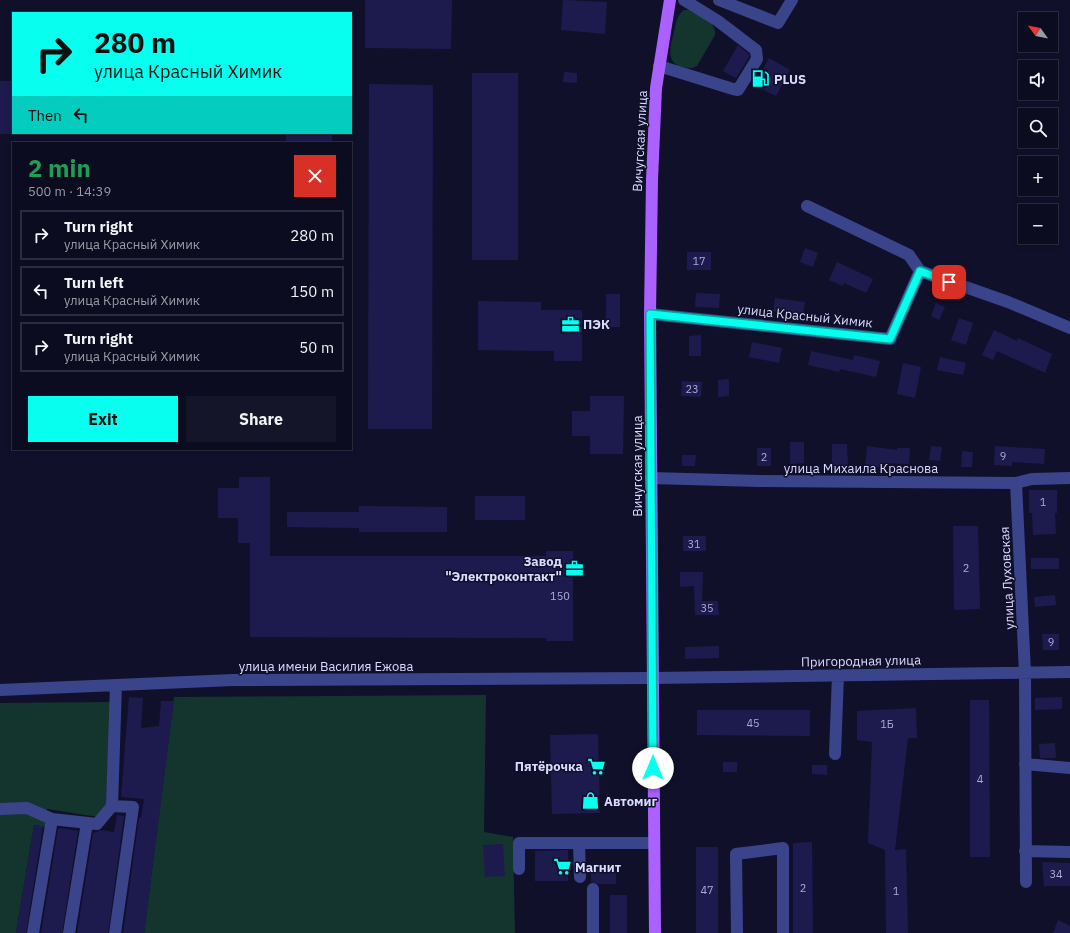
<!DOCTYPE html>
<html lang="en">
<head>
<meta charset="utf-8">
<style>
  :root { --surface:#0c0c20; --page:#151529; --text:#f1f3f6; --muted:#9a9ba5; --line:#2c2c3e; --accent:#06ffee }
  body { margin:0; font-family:"IBM Plex Sans",sans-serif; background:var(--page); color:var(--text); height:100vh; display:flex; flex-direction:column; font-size:15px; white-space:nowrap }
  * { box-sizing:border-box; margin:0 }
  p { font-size:13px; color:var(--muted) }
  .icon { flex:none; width:22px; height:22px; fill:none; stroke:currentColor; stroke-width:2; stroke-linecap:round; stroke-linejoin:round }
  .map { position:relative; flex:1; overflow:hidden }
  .drawer { position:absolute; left:12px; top:142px; width:340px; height:308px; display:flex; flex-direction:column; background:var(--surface); border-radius:0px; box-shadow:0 2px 6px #0003,0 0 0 1px var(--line) }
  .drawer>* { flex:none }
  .hud { position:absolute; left:12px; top:12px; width:340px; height:122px; border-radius:0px; box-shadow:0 2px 6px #0003,0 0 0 1px var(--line); background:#06ffee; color:#111; overflow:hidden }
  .needle { width:26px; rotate:303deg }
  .buttons { position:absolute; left:1018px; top:12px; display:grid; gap:8px }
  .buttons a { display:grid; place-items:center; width:40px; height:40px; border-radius:0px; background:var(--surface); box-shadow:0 2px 6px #0003,0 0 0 1px var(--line); font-size:20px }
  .pin { position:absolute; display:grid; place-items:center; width:34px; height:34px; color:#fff; margin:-17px; border-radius:8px; box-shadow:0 2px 6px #0006 }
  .me { position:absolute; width:44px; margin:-22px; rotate:0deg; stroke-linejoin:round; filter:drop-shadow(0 0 3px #0008) }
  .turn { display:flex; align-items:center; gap:14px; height:84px; padding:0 16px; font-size:18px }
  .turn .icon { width:52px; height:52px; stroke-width:2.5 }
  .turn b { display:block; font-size:28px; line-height:34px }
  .then { display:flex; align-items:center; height:38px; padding:0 16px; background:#0003; gap:8px; font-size:15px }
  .round { display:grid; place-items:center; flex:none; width:42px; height:42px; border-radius:0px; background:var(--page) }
  .headline { display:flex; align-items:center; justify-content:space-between; height:68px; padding:0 16px }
  h1 { font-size:24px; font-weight:800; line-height:30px; color:#1e9e55 }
  .cta { display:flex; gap:8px; margin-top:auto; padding:8px 16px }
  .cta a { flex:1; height:46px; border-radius:0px; background:var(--accent); color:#111; font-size:16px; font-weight:800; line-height:46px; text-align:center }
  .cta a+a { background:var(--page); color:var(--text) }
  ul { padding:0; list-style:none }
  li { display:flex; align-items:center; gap:12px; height:50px; margin:0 8px 6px; padding:0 8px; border:2px solid var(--line); border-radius:0px }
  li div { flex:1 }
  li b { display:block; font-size:15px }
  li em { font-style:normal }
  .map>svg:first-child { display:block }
</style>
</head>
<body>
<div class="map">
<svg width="1070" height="933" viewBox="0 0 1070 933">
  <rect width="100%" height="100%" fill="#10102b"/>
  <!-- green -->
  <path fill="#13352e" d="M 684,10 L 688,10 C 699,16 717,21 715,35 L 697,66 L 692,68 C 665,68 669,51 674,32 C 676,23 677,15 684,10 Z
    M 486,695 L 484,832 L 513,837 L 515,933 L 144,933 L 174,697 Z
    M 113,702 L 107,811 L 98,817 L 47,809 L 45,827 L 34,825 L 16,933 L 0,933 L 0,703 Z"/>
  <!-- building -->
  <path fill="#1d1b4d" d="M 365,0 L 452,0 L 451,49 L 365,48 Z
    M 563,0 L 607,2 L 605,34 L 561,30 Z
    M 738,45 L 749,54 L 749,57 L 736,78 L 723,71 Z
    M 769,58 L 790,70 L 776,96 L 754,85 Z
    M 564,72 L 577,73 L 577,83 L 563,82 Z
    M 472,73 L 518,73 L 518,260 L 472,260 Z
    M 0,81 L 13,81 L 13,134 L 0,134 Z
    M 369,84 L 433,85 L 432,429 L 368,429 Z
    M 286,135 L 332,135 L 332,143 L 286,143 Z
    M 805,248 L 818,253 L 813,267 L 800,262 Z
    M 687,252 L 711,252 L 711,270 L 687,270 Z
    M 837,262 L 873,279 L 866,293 L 844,283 L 843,286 L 829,280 Z
    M 696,293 L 720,294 L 719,308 L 695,307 Z
    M 606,294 L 620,294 L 620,327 L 606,327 Z
    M 775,298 L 805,302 L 803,315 L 773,311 Z
    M 478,301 L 541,302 L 541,310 L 582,310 L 582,361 L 554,361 L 554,351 L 478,350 Z
    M 936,303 L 945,307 L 939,320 L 931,316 Z
    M 959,318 L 973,323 L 966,345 L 951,340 Z
    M 994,330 L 1017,341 L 1018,338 L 1052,354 L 1045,373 L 997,351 L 993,360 L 982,355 Z
    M 701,335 L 701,356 L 689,356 L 689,336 Z
    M 752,342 L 782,348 L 779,363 L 749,357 Z
    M 811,351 L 853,360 L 854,355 L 880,361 L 876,377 L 840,369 L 839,372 L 808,365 Z
    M 940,357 L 966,363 L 963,375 L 937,370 Z
    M 903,363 L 921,367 L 915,398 L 897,394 Z
    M 729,379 L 729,396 L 718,397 L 718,380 Z
    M 682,381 L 702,382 L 701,397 L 681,396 Z
    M 590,396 L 624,396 L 623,454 L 590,454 L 590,436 L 572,436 L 572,411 L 590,411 Z
    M 790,442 L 804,442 L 804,463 L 790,464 Z
    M 832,444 L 847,444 L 848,468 L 832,469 Z
    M 867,446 L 897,450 L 897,448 L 910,448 L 909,464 L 882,463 L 882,467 L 865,467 Z
    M 931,446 L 942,447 L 940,461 L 929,460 Z
    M 995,446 L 1045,449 L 1044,464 L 1012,462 L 1012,466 L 994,465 Z
    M 757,448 L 771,448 L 771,466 L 757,466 Z
    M 962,451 L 973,452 L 972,467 L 961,467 Z
    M 682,455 L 696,455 L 695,466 L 682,466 Z
    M 239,477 L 270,477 L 270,556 L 546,556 L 546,551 L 573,551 L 573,641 L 546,641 L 546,638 L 250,637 L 250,543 L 238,543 L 238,518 L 218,518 L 218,488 L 239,488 Z
    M 1029,490 L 1057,490 L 1057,513 L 1055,513 L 1056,534 L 1033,535 L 1032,513 L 1029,513 Z
    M 475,496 L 525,496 L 525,520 L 475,520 Z
    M 359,506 L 447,507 L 447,532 L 359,532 L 359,528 L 287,527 L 287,512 L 359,512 Z
    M 953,526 L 978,526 L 980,609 L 954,610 Z
    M 683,536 L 706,536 L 706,551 L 683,551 Z
    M 1031,558 L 1059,558 L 1059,569 L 1031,569 Z
    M 680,572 L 703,572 L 702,601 L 718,601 L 719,615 L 695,615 L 694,586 L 680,587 Z
    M 1055,595 L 1056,605 L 1035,607 L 1034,597 Z
    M 1042,634 L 1059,634 L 1059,650 L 1043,650 Z
    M 719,646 L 719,658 L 685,659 L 685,647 Z
    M 129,697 L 143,698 L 141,728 L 159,726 L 161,701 L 174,701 L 144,933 L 123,933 L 139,818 L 141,818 L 144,799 L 121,797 Z
    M 1062,697 L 1062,709 L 1035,710 L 1035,698 Z
    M 970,700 L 989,700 L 990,857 L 970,857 Z
    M 916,708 L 917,738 L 908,738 L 895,850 L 906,849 L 908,933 L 886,933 L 885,850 L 868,843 L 872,742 L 857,740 L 857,711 Z
    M 697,710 L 810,710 L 810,736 L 697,735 Z
    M 598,734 L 600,813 L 552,814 L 550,735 Z
    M 1055,743 L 1056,758 L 1040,758 L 1039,744 Z
    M 723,762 L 737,762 L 737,772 L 723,772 Z
    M 812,765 L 827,765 L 827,775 L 812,774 Z
    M 117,815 L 124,816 L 108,933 L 77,933 L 93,833 L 101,830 L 114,832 Z
    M 34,825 L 43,826 L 26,933 L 16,933 Z
    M 60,828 L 78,831 L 62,933 L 41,933 L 58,829 Z
    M 812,842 L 813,933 L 793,933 L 793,843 Z
    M 503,844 L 505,876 L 485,877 L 483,845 Z
    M 696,847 L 718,847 L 718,933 L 696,933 Z
    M 568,850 L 568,881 L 535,881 L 535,851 Z
    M 1042,862 L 1070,863 L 1070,886 L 1044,886 Z
    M 591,869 L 616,869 L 616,884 L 598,884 L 591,882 Z
    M 610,895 L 627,895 L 627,933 L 610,933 Z
    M 1058,920 L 1070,926 L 1070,933 L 1053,933 Z"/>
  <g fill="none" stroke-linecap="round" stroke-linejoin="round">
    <!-- minor -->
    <path stroke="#3a448b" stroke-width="12" d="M 719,0 L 778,23 L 792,0
      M 659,66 L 733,89 L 738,90 L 757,59 L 756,50 L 718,21 L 684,0
      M 807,206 L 909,255 L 920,271
      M 650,314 L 890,339 L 920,271 L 1008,302 L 1070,328
      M 651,478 L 759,481 L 1016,483 L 1032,479 L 1070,478
      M 1016,483 L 1025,673 L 1026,882
      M 0,690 L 233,680 L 652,678 L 1070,672
      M 835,754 L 838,675
      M 1025,764 L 1070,768
      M 112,806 L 133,807 L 115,933
      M 0,809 L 27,808 L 52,819
      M 579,843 L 580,877
      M 1025,851 L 1070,852
      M 519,869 L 519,843 L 653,843
      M 33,933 L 52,819 L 97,824 L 112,806 L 116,685
      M 69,933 L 87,823
      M 593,933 L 593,889
      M 737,933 L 736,854 L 783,848 L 783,933"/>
    <!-- major -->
    <path stroke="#aa61ff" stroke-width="12" d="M 655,933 L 650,314 L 652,180 L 656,88 L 670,0"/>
  </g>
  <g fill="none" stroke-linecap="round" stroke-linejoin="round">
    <defs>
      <path id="route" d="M 653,768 L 650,314 L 890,339 L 920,271 L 949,282"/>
    </defs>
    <!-- route casing -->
    <use href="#route" stroke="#04a69b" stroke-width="10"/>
    <!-- route -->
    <use href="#route" stroke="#06ffee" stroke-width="7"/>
  </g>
  <!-- icons -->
  <defs>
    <symbol id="fuel-bare" viewBox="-9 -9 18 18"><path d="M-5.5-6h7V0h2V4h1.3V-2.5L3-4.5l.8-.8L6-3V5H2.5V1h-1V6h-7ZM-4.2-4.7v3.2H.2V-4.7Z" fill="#06ffee" stroke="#10102b" stroke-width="2.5" paint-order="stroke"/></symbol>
    <symbol id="office-bare" viewBox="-9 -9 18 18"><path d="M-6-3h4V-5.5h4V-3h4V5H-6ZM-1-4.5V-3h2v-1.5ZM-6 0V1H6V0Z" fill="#06ffee" stroke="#10102b" stroke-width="2.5" paint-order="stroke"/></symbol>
    <symbol id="supermarket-bare" viewBox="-9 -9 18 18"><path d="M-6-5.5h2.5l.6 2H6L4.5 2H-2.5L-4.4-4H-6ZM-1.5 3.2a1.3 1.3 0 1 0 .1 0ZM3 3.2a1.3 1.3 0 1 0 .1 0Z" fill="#06ffee" stroke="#10102b" stroke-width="2.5" paint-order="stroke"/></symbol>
    <symbol id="shop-bare" viewBox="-9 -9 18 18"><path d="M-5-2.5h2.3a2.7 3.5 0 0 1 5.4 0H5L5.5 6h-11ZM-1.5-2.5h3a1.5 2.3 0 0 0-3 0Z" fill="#06ffee" stroke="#10102b" stroke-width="2.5" paint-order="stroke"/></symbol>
  </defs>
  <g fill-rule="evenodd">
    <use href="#fuel-bare" x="748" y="66" width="25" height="25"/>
    <use href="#office-bare" x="558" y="312" width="25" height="25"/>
    <use href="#office-bare" x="562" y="556" width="25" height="25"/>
    <use href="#supermarket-bare" x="584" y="754" width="25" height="25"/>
    <use href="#shop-bare" x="578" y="788" width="25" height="25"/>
    <use href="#supermarket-bare" x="550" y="854" width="25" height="25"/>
  </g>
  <g text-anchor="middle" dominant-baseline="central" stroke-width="3" stroke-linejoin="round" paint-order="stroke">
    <!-- number labels -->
    <g font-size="11" fill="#abacd2">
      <text x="699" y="261">17</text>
      <text x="692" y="389">23</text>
      <text x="1003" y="456">9</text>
      <text x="764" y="457">2</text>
      <text x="1043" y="502">1</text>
      <text x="694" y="544">31</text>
      <text x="966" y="568">2</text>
      <text x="560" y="596">150</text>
      <text x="707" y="608">35</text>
      <text x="1051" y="642">9</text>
      <text x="753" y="723">45</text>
      <text x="887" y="724">1Б</text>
      <text x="980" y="779">4</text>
      <text x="1056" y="874">34</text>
      <text x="803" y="888">2</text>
      <text x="707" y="890">47</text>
      <text x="896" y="891">1</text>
    </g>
    <!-- poi labels -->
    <g font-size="13" font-weight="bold" fill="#dadcff" stroke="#10102b" text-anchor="start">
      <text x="774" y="79">PLUS</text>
      <text x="583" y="324">ПЭК</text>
      <text x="562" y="561" text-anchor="end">Завод<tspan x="562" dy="15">"Электроконтакт"</tspan></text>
      <text x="583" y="766" text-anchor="end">Пятёрочка</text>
      <text x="604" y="801">Автомиг</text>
      <text x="575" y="867">Магнит</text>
    </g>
    <!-- street labels -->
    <g font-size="13" fill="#dadcff" stroke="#10102b">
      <text transform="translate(640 141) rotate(-87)">Вичугская улица</text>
      <text transform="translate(805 316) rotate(6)">улица Красный Химик</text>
      <text transform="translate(637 466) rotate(-90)">Вичугская улица</text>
      <text x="861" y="468">улица Михаила Краснова</text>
      <text transform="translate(1007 578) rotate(-93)">улица Луховская</text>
      <text transform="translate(861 661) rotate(-1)">Пригородная улица</text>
      <text x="326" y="666">улица имени Василия Ежова</text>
    </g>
  </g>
</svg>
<div class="buttons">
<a><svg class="needle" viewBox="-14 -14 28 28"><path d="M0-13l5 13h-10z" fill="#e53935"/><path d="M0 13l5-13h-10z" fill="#9a9ba5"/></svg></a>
<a><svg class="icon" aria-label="sound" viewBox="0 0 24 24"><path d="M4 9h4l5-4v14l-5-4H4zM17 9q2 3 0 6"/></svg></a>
<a><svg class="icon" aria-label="search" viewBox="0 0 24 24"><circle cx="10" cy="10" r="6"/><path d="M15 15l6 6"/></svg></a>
<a>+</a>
<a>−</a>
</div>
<div class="pin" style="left:949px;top:282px;background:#d93025"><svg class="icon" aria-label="arrive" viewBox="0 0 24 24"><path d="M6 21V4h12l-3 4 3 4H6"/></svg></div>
<svg class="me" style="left:653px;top:768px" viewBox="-20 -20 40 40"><circle r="19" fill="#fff"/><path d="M0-13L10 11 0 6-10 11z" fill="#06ffee"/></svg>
<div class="hud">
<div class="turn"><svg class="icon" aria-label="right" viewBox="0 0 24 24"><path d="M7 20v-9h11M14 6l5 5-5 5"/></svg><div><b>280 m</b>улица Красный Химик</div></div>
<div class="then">Then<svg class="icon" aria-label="left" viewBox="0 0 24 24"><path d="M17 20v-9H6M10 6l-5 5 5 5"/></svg></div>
</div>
<section class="drawer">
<div class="headline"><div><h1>2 min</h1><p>500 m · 14:39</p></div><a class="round" style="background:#d93025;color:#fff"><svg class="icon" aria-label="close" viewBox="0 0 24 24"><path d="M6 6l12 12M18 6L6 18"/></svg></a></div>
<ul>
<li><svg class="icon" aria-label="right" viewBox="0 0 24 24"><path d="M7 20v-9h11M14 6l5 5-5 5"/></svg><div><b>Turn right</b><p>улица Красный Химик</p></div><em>280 m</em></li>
<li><svg class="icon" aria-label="left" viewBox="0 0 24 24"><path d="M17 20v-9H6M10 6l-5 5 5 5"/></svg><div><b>Turn left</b><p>улица Красный Химик</p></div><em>150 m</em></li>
<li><svg class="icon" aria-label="right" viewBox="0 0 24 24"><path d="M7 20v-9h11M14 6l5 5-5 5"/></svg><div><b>Turn right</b><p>улица Красный Химик</p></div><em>50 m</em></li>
</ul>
<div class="cta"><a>Exit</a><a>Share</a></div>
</section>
</div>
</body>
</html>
